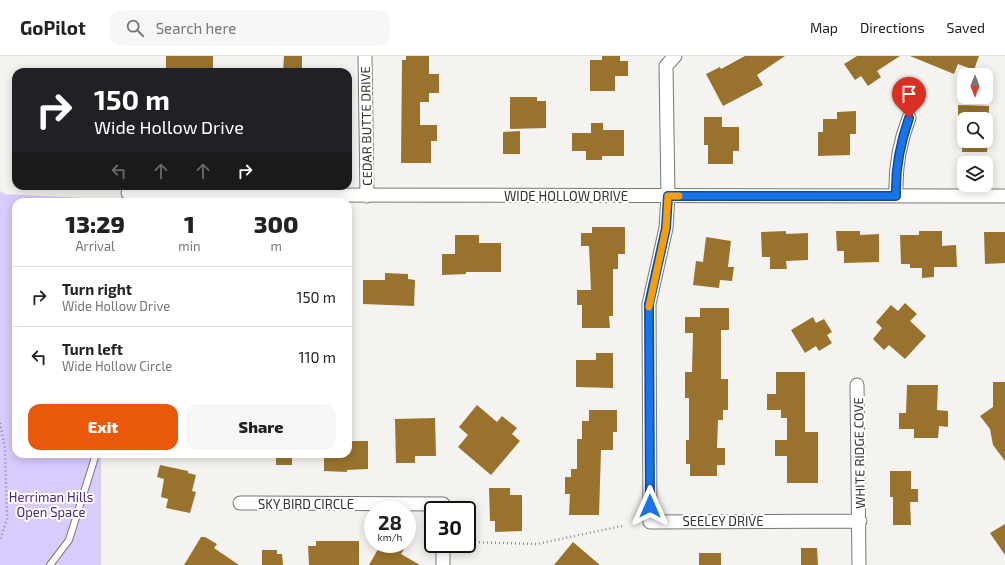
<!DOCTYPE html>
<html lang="en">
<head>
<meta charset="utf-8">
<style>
  :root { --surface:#fff; --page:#f6f6f6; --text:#222; --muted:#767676; --line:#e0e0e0; --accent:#ea580c }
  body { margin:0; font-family:"Exo 2",sans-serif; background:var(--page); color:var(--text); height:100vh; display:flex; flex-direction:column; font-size:15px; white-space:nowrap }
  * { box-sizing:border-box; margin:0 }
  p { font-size:13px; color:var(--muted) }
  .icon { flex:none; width:22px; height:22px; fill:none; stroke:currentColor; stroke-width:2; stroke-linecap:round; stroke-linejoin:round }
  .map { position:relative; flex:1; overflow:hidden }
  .panel { position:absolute; left:12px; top:142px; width:340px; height:260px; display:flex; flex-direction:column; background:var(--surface); border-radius:12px; box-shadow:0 2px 10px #0003 }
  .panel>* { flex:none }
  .guide { position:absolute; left:12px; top:12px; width:340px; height:122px; border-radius:12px; box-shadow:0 2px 10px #0003; background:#202124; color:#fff; overflow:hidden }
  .needle { width:26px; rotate:180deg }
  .buttons { position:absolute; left:957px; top:12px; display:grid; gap:8px }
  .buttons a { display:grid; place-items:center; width:36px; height:36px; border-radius:8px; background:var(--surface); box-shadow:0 2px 10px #0003; font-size:20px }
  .speed { position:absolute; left:364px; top:445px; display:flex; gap:8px; font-size:20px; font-weight:700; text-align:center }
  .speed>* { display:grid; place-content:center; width:52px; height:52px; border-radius:50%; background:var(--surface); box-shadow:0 2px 10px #0003; line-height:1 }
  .speed small { font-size:10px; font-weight:400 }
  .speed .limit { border:2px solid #111; border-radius:6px; background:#fff; color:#111 }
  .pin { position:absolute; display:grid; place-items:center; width:34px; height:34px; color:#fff; margin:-41px -17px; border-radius:50% 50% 50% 0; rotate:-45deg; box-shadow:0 0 4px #0007 }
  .pin .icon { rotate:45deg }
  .me { position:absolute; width:44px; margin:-22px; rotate:0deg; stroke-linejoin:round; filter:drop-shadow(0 0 3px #0008) }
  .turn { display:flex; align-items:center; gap:14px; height:84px; padding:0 16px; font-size:18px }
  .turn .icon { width:52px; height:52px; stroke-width:2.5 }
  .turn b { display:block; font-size:28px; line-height:34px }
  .lanes { display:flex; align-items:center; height:38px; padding:0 16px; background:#0003; justify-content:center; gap:20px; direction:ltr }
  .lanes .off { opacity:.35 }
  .eta { display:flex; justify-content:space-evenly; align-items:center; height:68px; text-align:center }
  .eta b { font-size:24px; font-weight:800; line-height:28px }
  .button { display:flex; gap:8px; margin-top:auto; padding:8px 16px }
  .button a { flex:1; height:46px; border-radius:12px; background:var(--accent); color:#fff; font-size:16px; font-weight:800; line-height:46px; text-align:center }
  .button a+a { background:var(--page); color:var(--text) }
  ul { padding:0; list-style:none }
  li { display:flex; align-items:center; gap:12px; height:60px; padding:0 16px; border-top:1px solid var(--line) }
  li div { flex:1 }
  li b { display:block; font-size:15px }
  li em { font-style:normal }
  header { display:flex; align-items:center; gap:24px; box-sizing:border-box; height:56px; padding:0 20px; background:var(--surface); border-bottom:1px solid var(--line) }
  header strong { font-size:19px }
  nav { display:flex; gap:22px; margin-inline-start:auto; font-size:14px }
  .search { width:280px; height:36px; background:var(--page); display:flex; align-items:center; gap:10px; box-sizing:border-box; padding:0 14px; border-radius:12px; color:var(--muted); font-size:15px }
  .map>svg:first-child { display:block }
</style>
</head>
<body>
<header>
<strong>GoPilot</strong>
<div class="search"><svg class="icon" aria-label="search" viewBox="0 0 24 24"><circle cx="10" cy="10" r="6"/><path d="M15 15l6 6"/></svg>Search here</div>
<nav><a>Map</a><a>Directions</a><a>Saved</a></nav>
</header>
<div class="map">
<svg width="1005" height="509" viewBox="0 0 1005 509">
  <rect width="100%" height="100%" fill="#f5f3ef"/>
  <!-- green -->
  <path fill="#d9cbfd" d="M 0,135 L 5,138 L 102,143 L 102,146 L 16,146 L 16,398 L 101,398 L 101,509 L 0,509 Z"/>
  <!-- building -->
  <path fill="#99732d" d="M 166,0 L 213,0 L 213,14 L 173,16 L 173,13 L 166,12 Z
    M 284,0 L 302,0 L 302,16 L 283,16 Z
    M 406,0 L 429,0 L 429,18 L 439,18 L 439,37 L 429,37 L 429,46 L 420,46 L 420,69 L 437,69 L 437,85 L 431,85 L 431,107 L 401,107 L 402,4 L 406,4 Z
    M 602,0 L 620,0 L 620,5 L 628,5 L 628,20 L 615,20 L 615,35 L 590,35 L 590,4 L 602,4 Z
    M 745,0 L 785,0 L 757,19 L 763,29 L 723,50 L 706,18 L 720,11 L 721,13 Z
    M 857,0 L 900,0 L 877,15 L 881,21 L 868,30 L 861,20 L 855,24 L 844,8 Z
    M 910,0 L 979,0 L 974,14 L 958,8 L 954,18 Z
    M 510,41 L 537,41 L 537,45 L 546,45 L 546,72 L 510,73 Z
    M 958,49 L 989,50 L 989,63 L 958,63 Z
    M 856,55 L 856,78 L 850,78 L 850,99 L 818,100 L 818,76 L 823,76 L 823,63 L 837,63 L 837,56 Z
    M 704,61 L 722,61 L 722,71 L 739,71 L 739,95 L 733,95 L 733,108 L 708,108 L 708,89 L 704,89 Z
    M 591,67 L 603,67 L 603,74 L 624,74 L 624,100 L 602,100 L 602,104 L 586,104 L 586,95 L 572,95 L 572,77 L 591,77 Z
    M 520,75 L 520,98 L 503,98 L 503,76 Z
    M 962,85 L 988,85 L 987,96 L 962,96 Z
    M 592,171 L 625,171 L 625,198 L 618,198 L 618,213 L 613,213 L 613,260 L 609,260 L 610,272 L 582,272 L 582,249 L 577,249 L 577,234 L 591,234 L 589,190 L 581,190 L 581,177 L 592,177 Z
    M 786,175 L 786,178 L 808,177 L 808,204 L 786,205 L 787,213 L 770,213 L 770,201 L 762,201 L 761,176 Z
    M 836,175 L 860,175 L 860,179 L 879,178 L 879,206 L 844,207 L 844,195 L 837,195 Z
    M 919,175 L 942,175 L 942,190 L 956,189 L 957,211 L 934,211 L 934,221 L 922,222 L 922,212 L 910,212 L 910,208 L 901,208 L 900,179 L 919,179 Z
    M 984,176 L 1005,176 L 1005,207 L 985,208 Z
    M 455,179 L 479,179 L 479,187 L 501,187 L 501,216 L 466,216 L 466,218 L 442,219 L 442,198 L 455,198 Z
    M 706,181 L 731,185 L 728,211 L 734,211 L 732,225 L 720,224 L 719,232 L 693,229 L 696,205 L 703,206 Z
    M 385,217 L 408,218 L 408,223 L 415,224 L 414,250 L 363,248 L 363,224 L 385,224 Z
    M 905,247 L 917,258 L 910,265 L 926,280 L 905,303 L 889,289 L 884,294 L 873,283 L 882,272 L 876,266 L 891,249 L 898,255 Z
    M 700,252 L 729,252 L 729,274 L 721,274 L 721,323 L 728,323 L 728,354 L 723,354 L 723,364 L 718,364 L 717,392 L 725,392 L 725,409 L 717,409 L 717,420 L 690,420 L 690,408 L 686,408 L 686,384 L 689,384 L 689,342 L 685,342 L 685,316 L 692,316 L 693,277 L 685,277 L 685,261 L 700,261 Z
    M 813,261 L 816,267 L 824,263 L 832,276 L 827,279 L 832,287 L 819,295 L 816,290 L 805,297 L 791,274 Z
    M 596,297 L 613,297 L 613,332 L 576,331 L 576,304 L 596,304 Z
    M 776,316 L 805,316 L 805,376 L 818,376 L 818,427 L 787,427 L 787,400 L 775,400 L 775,384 L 787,384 L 787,362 L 781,362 L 781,354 L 767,354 L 767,338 L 776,338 Z
    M 993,326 L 1005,326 L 1005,405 L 993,389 L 990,373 L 980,360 L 993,351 Z
    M 907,329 L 938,329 L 937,354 L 948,355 L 948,371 L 939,370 L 938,382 L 914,382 L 914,373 L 899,373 L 899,357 L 906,357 Z
    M 477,349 L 497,366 L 502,360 L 517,372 L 512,378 L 520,385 L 491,419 L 458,391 L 468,379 L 459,371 Z
    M 589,354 L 617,354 L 617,376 L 613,376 L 613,394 L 601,394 L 599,459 L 569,459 L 570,438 L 565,438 L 565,421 L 571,421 L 571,413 L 577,413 L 577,383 L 582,383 L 582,365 L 589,365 Z
    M 435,362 L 436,400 L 415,400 L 415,407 L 396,407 L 395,363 Z
    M 348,385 L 368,385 L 368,413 L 347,414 L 347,416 L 324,415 L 324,398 L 348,398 Z
    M 276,398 L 292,398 L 292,409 L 276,409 Z
    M 160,409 L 188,415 L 188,417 L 196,419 L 192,435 L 196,436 L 190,457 L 166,452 L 168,443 L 161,441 L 164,423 L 157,421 Z
    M 890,415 L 911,415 L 911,433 L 918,433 L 918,446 L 910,446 L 911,469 L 893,469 L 893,441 L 890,441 Z
    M 489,432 L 510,432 L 510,439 L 522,439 L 522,475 L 495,476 L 495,465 L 490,465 Z
    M 1005,468 L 1005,499 L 990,477 Z
    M 201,481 L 205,481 L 217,488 L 214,492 L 239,509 L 184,509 Z
    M 316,485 L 359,485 L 359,509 L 309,509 L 308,490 L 316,490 Z
    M 573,486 L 600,509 L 554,509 Z
    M 381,488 L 397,488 L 405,492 L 401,498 L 420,509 L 369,509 Z
    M 801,492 L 817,492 L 818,509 L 801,509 Z
    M 262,494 L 277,494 L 277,498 L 282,498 L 283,509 L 262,509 Z
    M 699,497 L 721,497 L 721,509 L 699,509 Z"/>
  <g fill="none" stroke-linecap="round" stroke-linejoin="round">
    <defs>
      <path id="service" d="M 50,509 L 69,484 L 96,398"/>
      <path id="minor" d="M 365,0 L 367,140
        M 675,0 L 666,10 L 668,140 L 666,172 L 649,248 L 650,466 L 860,465
        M 128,137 L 277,139 L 1005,140
        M 896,140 C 895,113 899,88 909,62
        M 857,329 L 859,509
        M 240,447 L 443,448 L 443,454
        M 443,509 L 443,488"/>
    </defs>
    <!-- service casing -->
    <use href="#service" stroke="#7a7874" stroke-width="8"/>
    <!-- minor casing -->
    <use href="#minor" stroke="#7a7874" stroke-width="15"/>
    <!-- path -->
    <path stroke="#8e8c8a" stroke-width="2.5" stroke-dasharray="1 3" stroke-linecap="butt" d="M 0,367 L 5,392 L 7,463 L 0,484
      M 467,486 L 537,488 L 622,470"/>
    <!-- service -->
    <use href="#service" stroke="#fff" stroke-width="6"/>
    <!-- minor -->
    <use href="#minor" stroke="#fff" stroke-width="13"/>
  </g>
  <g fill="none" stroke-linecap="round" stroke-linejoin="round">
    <defs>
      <path id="route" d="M 650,450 L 649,248 L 666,172 L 668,140 L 896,140 C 895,113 900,88 909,62"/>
    </defs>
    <!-- route casing -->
    <use href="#route" stroke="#114b97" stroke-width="10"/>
    <!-- route -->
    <use href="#route" stroke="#1a73e8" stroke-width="7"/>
    <!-- slow -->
    <path stroke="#f59e0b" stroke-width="7" d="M 649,251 L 666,172 L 668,140 L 679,140"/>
  </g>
  <g text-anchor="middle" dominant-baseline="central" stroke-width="4" stroke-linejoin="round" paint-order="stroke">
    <!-- street labels -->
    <g font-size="13" fill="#333231" stroke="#fff">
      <text transform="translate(366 70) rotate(-91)">CEDAR BUTTE DRIVE</text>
      <text x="566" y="140">WIDE HOLLOW DRIVE</text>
      <text transform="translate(859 397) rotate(-91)">WHITE RIDGE COVE</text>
      <text x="306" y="448">SKY BIRD CIRCLE</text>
      <text x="723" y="465">SEELEY DRIVE</text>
    </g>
    <!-- park labels -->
    <g font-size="13" fill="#4d2486" stroke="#fff">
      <text x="51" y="441">Herriman Hills<tspan x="51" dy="15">Open Space</tspan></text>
    </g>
  </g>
</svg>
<div class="buttons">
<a><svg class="needle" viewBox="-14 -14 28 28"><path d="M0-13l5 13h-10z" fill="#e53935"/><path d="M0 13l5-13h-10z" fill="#767676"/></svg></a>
<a><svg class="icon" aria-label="search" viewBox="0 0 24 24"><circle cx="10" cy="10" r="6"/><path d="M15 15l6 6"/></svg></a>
<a><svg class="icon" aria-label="layers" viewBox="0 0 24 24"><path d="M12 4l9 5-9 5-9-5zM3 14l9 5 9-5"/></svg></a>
</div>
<div class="speed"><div>28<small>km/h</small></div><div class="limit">30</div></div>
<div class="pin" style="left:909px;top:62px;background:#d93025"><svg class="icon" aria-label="arrive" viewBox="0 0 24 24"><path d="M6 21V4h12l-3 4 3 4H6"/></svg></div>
<svg class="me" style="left:650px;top:450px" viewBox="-20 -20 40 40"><path d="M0-17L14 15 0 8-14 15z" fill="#1a73e8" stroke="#fff" stroke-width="4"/></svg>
<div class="guide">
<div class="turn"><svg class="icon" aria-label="right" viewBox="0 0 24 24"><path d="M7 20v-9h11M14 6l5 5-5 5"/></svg><div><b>150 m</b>Wide Hollow Drive</div></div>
<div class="lanes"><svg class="icon off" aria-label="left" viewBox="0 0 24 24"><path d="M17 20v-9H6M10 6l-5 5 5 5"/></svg><svg class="icon off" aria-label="ahead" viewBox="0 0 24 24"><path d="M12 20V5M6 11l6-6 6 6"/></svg><svg class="icon off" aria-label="ahead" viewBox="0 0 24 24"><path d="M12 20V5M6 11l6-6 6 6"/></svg><svg class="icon" aria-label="right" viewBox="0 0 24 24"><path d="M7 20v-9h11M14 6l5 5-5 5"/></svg></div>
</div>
<section class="panel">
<div class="eta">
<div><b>13:29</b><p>Arrival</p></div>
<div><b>1</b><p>min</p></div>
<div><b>300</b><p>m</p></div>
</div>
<ul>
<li><svg class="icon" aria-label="right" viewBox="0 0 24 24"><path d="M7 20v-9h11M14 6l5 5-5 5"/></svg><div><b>Turn right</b><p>Wide Hollow Drive</p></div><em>150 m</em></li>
<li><svg class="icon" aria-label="left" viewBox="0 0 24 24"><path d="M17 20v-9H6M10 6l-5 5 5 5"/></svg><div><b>Turn left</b><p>Wide Hollow Circle</p></div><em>110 m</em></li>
</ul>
<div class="button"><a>Exit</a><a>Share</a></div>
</section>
</div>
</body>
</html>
